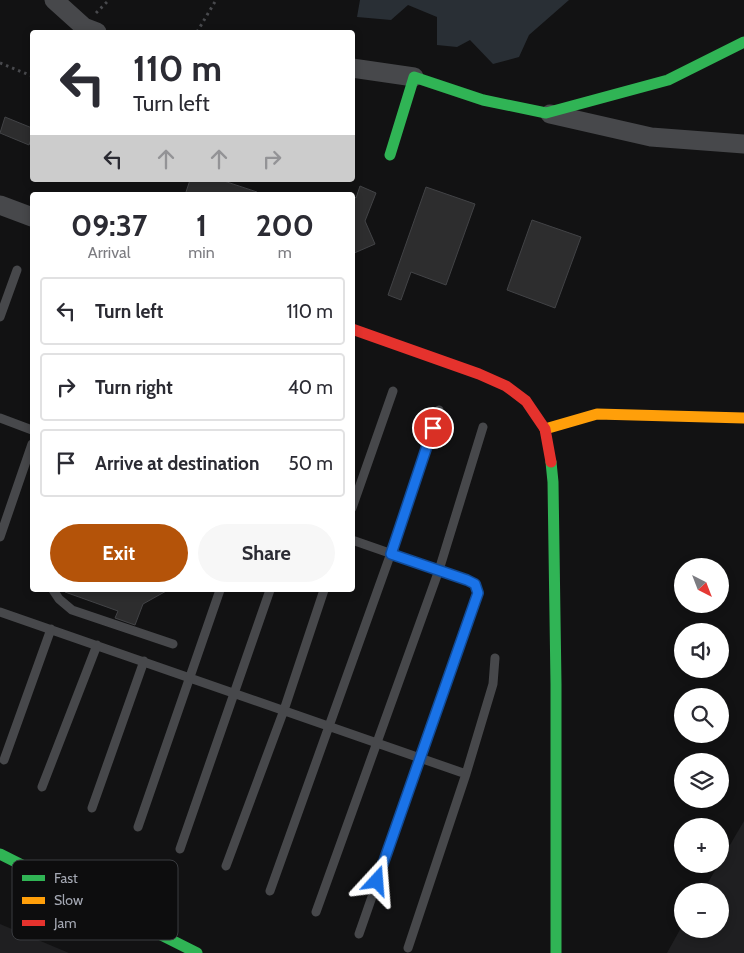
<!DOCTYPE html>
<html lang="en">
<head>
<meta charset="utf-8">
<style>
  :root { --surface:#fff; --page:#f7f7f7; --text:#2b2b33; --muted:#7c7c81; --line:#e1e1e2; --accent:#b45309 }
  body { margin:0; font-family:Cabin,sans-serif; background:var(--page); color:var(--text); height:100vh; display:flex; flex-direction:column; font-size:19px; white-space:nowrap }
  * { box-sizing:border-box; margin:0 }
  p { font-size:16px; color:var(--muted) }
  .icon { flex:none; width:28px; height:28px; fill:none; stroke:currentColor; stroke-width:2; stroke-linecap:round; stroke-linejoin:round }
  .map { position:relative; flex:1; overflow:hidden }
  .drawer { position:absolute; left:30px; top:192px; width:325px; height:400px; display:flex; flex-direction:column; background:var(--surface); border-radius:5px; box-shadow:0 2px 8px #0003 }
  .drawer>* { flex:none }
  .hud { position:absolute; left:30px; top:30px; width:325px; height:152px; border-radius:5px; box-shadow:0 2px 8px #0003; background:#fff; color:var(--text); overflow:hidden }
  .needle { width:32px; rotate:138deg }
  .controls { position:absolute; left:674px; top:558px; display:grid; gap:10px }
  .controls a { display:grid; place-items:center; width:55px; height:55px; border-radius:50%; background:var(--surface); box-shadow:0 2px 8px #0003; font-size:25px }
  .pin { position:absolute; display:grid; place-items:center; width:42px; height:42px; color:#fff; margin:-21px; border:2px solid #fff; border-radius:50%; box-shadow:0 1px 5px #0007 }
  .me { position:absolute; width:55px; margin:-28px; rotate:19deg; stroke-linejoin:round; filter:drop-shadow(0 0 4px #0008) }
  .turn { display:flex; align-items:center; gap:18px; height:105px; padding:0 20px; font-size:22px }
  .turn .icon { width:65px; height:65px; stroke-width:2.5 }
  .turn b { display:block; font-size:35px; line-height:42px }
  .lanes { display:flex; align-items:center; height:48px; padding:0 20px; background:#0003; justify-content:center; gap:25px; direction:ltr }
  .lanes .off { opacity:.35 }
  .eta { display:flex; justify-content:space-evenly; align-items:center; height:85px; text-align:center }
  .eta b { font-size:30px; font-weight:700; line-height:35px }
  .primary-button { display:flex; gap:10px; margin-top:auto; padding:10px 20px }
  .primary-button a { flex:1; height:58px; border-radius:30px; background:var(--accent); color:#fff; font-size:20px; font-weight:700; line-height:58px; text-align:center }
  .primary-button a+a { background:var(--page); color:var(--text) }
  ul { padding:0; list-style:none }
  li { display:flex; align-items:center; gap:15px; height:68px; margin:0 10px 8px; padding:0 10px; border:2px solid var(--line); border-radius:5px }
  li div { flex:1 }
  li b { display:block; font-size:19px }
  li em { font-style:normal }
  .map>svg:first-child { display:block }
</style>
</head>
<body>
<div class="map">
<svg width="744" height="953" viewBox="0 0 744 953">
  <rect width="100%" height="100%" fill="#121213"/>
  <!-- built -->
  <path fill="#1f1f21" d="M 744,821 L 744,953 L 667,953 L 682,926 L 682,929 L 720,929 L 720,891 L 703,891 Z
    M 0,924 L 69,953 L 0,953 Z"/>
  <!-- water -->
  <path fill="#292f35" d="M 360,0 L 569,0 L 529,35 L 519,57 L 493,64 L 470,40 L 457,47 L 437,45 L 437,17 L 408,5 L 391,20 L 357,17 Z"/>
  <!-- building -->
  <path fill="#2d2d2e" stroke="#424346" d="M 5,117 L 32,128 L 32,137 L 29,145 L 0,133 Z
    M 190,180 L 221,180 L 257,192 L 257,195 L 185,195 Z
    M 360,186 L 376,193 L 365,221 L 375,244 L 352,254 L 352,194 L 356,198 Z
    M 426,187 L 475,204 L 446,285 L 411,272 L 401,300 L 388,295 Z
    M 532,220 L 581,237 L 555,308 L 507,290 Z
    M 66,590 L 168,590 L 143,604 L 135,625 L 115,618 L 118,611 L 65,592 Z"/>
  <g fill="none" stroke-linecap="round" stroke-linejoin="round">
    <!-- path -->
    <path stroke="#48494d" stroke-width="3" stroke-dasharray="2.5 4" stroke-linecap="butt" d="M 96,13 L 109,0
      M 197,32 L 216,0
      M 0,63 L 32,76"/>
    <!-- lane -->
    <path stroke="#47484b" stroke-width="9" d="M 0,317 L 17,270
      M 0,418 L 32,430
      M 352,508 L 393,391
      M 0,537 L 32,444
      M 352,540 L 467,580 L 475,584 L 478,593 L 359,934
      M 53,590 L 59,599 L 72,610 L 173,644
      M 0,612 L 466,774 L 408,948
      M 4,760 L 51,629
      M 466,774 L 493,684 L 495,658
      M 42,787 L 97,645
      M 92,808 L 144,661
      M 138,827 L 220,590
      M 180,849 L 270,590
      M 226,866 L 284,710 L 324,590
      M 270,891 L 391,553 L 439,410
      M 316,912 L 439,570 L 483,427"/>
    <!-- street -->
    <path stroke="#47484b" stroke-width="19" d="M 54,0 L 84,27 L 97,32
      M 352,68 L 414,77
      M 550,114 L 651,137 L 744,144
      M 0,205 L 32,217"/>
    <!-- fast -->
    <path stroke="#30b455" stroke-width="11" d="M 390,155 L 414,77 L 483,100 L 546,113 L 668,80 L 744,42
      M 551,462 L 553,482 L 556,684 L 556,953
      M 0,854 L 197,953"/>
    <!-- slow -->
    <path stroke="#ff9f0a" stroke-width="11" d="M 545,429 L 597,414 L 744,418"/>
    <!-- jam -->
    <path stroke="#e5322d" stroke-width="11" d="M 352,329 L 479,374 L 506,386 L 526,401 L 545,429 L 551,462"/>
  </g>
  <g fill="none" stroke-linecap="round" stroke-linejoin="round">
    <defs>
      <path id="route" d="M 377,881 L 478,593 L 475,584 L 467,580 L 391,554 L 433,428"/>
    </defs>
    <!-- route casing -->
    <use href="#route" stroke="#114b97" stroke-width="12"/>
    <!-- route -->
    <use href="#route" stroke="#1a73e8" stroke-width="9"/>
  </g>
  <!-- legend -->
  <rect x="12" y="860" width="166" height="80" rx="8" fill="#0d0d0e" stroke="#3a3c40" stroke-width="1"/>
  <rect x="22" y="875" width="23" height="6" fill="#30b455"/>
  <rect x="22" y="897" width="23" height="7" fill="#ff9f0a"/>
  <rect x="22" y="920" width="23" height="6" fill="#e5322d"/>
  <g font-size="14" fill="#a4a8b3">
    <text x="54" y="883">Fast</text>
    <text x="54" y="905">Slow</text>
    <text x="54" y="928">Jam</text>
  </g>
</svg>
<div class="controls">
<a><svg class="needle" viewBox="-14 -14 28 28"><path d="M0-13l5 13h-10z" fill="#e53935"/><path d="M0 13l5-13h-10z" fill="#7c7c81"/></svg></a>
<a><svg class="icon" aria-label="sound" viewBox="0 0 24 24"><path d="M4 9h4l5-4v14l-5-4H4zM17 9q2 3 0 6"/></svg></a>
<a><svg class="icon" aria-label="search" viewBox="0 0 24 24"><circle cx="10" cy="10" r="6"/><path d="M15 15l6 6"/></svg></a>
<a><svg class="icon" aria-label="layers" viewBox="0 0 24 24"><path d="M12 4l9 5-9 5-9-5zM3 14l9 5 9-5"/></svg></a>
<a>+</a>
<a>−</a>
</div>
<div class="pin" style="left:433px;top:428px;background:#d93025"><svg class="icon" aria-label="arrive" viewBox="0 0 24 24"><path d="M6 21V4h12l-3 4 3 4H6"/></svg></div>
<svg class="me" style="left:377px;top:881px" viewBox="-20 -20 40 40"><path d="M0-17L14 15 0 8-14 15z" fill="#1a73e8" stroke="#fff" stroke-width="4"/></svg>
<div class="hud">
<div class="turn"><svg class="icon" aria-label="left" viewBox="0 0 24 24"><path d="M17 20v-9H6M10 6l-5 5 5 5"/></svg><div><b>110 m</b>Turn left</div></div>
<div class="lanes"><svg class="icon" aria-label="left" viewBox="0 0 24 24"><path d="M17 20v-9H6M10 6l-5 5 5 5"/></svg><svg class="icon off" aria-label="ahead" viewBox="0 0 24 24"><path d="M12 20V5M6 11l6-6 6 6"/></svg><svg class="icon off" aria-label="ahead" viewBox="0 0 24 24"><path d="M12 20V5M6 11l6-6 6 6"/></svg><svg class="icon off" aria-label="right" viewBox="0 0 24 24"><path d="M7 20v-9h11M14 6l5 5-5 5"/></svg></div>
</div>
<section class="drawer">
<div class="eta">
<div><b>09:37</b><p>Arrival</p></div>
<div><b>1</b><p>min</p></div>
<div><b>200</b><p>m</p></div>
</div>
<ul>
<li><svg class="icon" aria-label="left" viewBox="0 0 24 24"><path d="M17 20v-9H6M10 6l-5 5 5 5"/></svg><div><b>Turn left</b></div><em>110 m</em></li>
<li><svg class="icon" aria-label="right" viewBox="0 0 24 24"><path d="M7 20v-9h11M14 6l5 5-5 5"/></svg><div><b>Turn right</b></div><em>40 m</em></li>
<li><svg class="icon" aria-label="arrive" viewBox="0 0 24 24"><path d="M6 21V4h12l-3 4 3 4H6"/></svg><div><b>Arrive at destination</b></div><em>50 m</em></li>
</ul>
<div class="primary-button"><a>Exit</a><a>Share</a></div>
</section>
</div>
</body>
</html>
